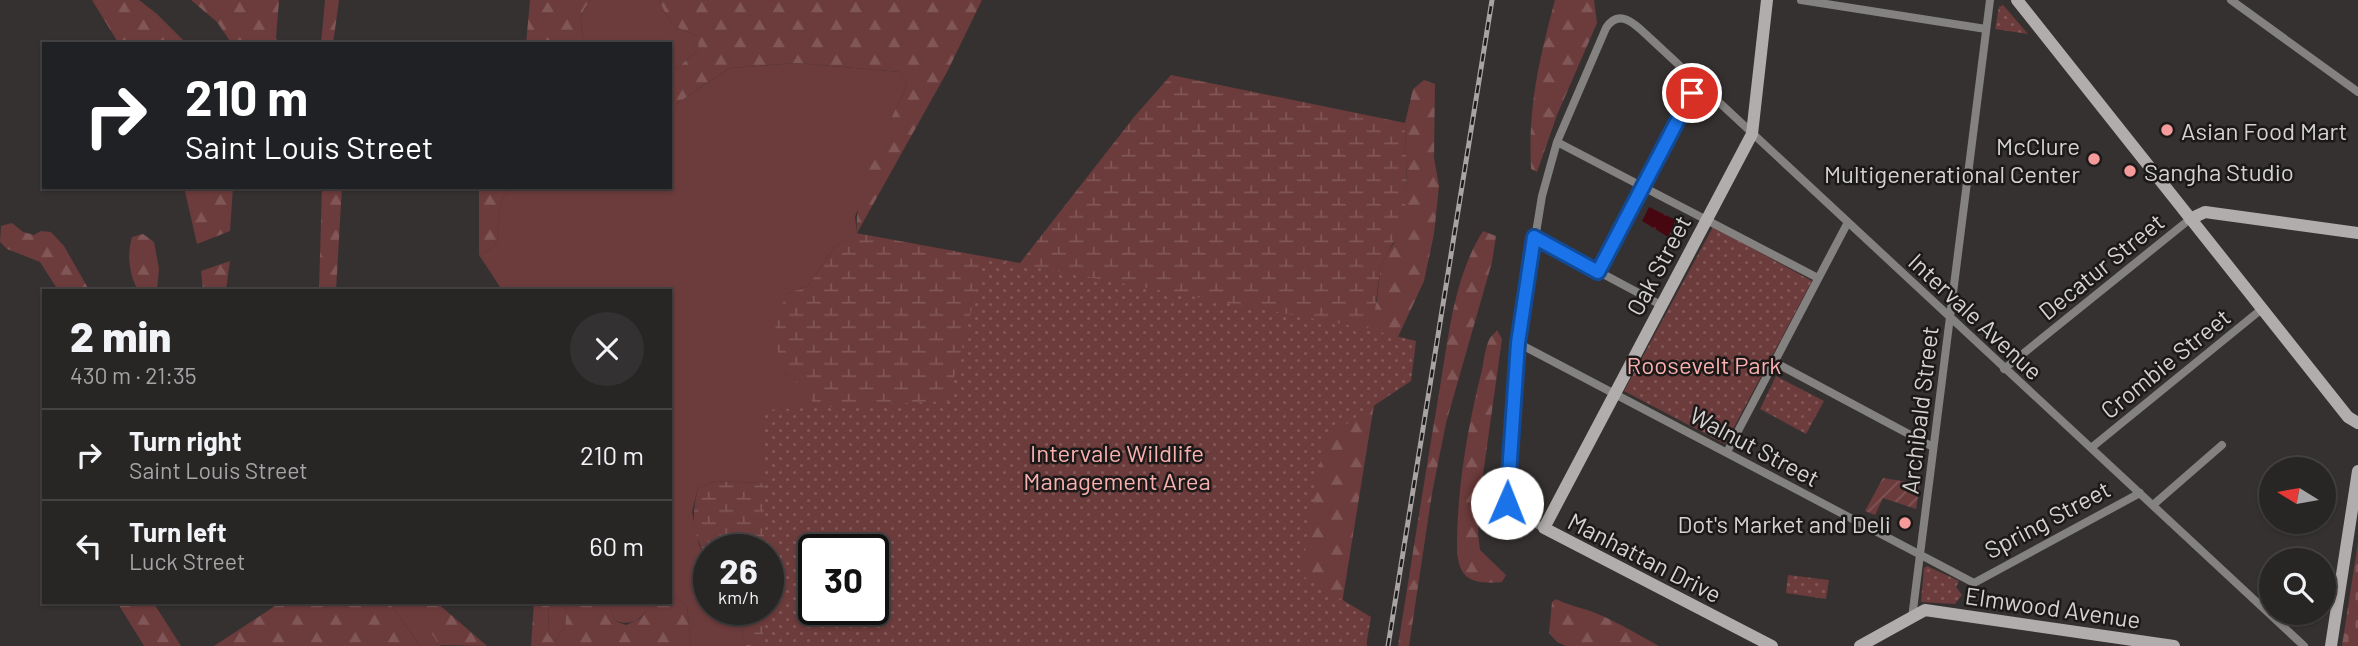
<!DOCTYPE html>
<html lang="en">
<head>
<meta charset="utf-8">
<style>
  :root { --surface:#282525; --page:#343132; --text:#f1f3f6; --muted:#a5a5a7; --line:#444242 }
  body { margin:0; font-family:Barlow,sans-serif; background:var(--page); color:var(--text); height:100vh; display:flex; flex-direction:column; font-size:26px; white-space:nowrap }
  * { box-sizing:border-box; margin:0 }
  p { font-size:23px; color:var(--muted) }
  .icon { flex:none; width:38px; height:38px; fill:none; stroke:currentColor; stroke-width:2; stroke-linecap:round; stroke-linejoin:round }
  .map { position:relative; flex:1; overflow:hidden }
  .panel { position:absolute; left:42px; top:289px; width:630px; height:315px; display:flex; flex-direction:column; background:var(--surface); border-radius:0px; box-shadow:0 2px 5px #0004,0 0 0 2px var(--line) }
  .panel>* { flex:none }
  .hud { position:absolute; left:42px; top:42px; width:630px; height:147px; border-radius:0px; box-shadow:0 2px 5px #0004,0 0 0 2px var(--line); background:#202124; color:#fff; overflow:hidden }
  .needle { width:46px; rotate:281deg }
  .tools { position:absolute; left:2259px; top:457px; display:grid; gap:14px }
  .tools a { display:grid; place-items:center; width:77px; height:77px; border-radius:50%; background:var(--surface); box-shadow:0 2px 5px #0004,0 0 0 2px var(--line); font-size:35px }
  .speed { position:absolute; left:693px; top:534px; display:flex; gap:14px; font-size:35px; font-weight:700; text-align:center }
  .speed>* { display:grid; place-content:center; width:91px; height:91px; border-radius:50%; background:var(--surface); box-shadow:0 2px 5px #0004,0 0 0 2px var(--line); line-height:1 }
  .speed small { font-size:18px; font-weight:400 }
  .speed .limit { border:4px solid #111; border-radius:10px; background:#fff; color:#111 }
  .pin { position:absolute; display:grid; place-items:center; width:60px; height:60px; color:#fff; margin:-30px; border:4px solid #fff; border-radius:50%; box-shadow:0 2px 7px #0007 }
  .me { position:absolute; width:77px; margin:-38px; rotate:1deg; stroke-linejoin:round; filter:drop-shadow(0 0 5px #0008) }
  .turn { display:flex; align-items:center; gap:24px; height:147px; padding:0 28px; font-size:32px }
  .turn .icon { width:91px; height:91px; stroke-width:2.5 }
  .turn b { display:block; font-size:49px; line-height:60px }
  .round { display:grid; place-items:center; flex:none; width:74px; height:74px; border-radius:37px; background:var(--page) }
  .summary { display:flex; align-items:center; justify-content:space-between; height:119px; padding:0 28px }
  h1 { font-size:42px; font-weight:800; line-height:52px }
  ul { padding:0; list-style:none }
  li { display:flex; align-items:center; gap:21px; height:91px; padding:0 28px; border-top:2px solid var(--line) }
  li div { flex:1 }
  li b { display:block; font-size:26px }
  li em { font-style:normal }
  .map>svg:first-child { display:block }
</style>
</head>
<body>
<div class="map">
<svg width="2358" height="646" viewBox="0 0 2358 646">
  <defs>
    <pattern id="forest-firs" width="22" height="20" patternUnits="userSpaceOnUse" patternTransform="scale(1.75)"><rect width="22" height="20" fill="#6c3b3b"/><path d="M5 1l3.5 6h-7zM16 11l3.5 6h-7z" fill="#805656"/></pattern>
    <pattern id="wetland-marsh" width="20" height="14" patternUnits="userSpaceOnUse" patternTransform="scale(1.75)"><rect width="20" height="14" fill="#6c3b3b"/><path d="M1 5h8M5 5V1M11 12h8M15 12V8" fill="none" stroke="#805656"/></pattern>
    <pattern id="cemetery-stones" width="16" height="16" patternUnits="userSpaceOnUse" patternTransform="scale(1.75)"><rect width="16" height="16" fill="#6c3b3b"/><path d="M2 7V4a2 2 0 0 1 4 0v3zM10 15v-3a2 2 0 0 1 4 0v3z" fill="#805656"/></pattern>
    <pattern id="park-dots" width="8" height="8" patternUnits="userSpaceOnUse" patternTransform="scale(1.75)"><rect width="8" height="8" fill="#6c3b3b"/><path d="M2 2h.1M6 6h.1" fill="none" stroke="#805656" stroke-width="1.8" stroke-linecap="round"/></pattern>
    <pattern id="garden-furrows" width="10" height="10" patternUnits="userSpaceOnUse" patternTransform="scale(1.75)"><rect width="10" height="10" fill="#6c3b3b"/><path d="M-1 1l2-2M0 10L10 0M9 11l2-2" fill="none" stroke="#805656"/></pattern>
    <pattern id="water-ripples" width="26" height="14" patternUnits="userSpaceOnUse" patternTransform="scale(1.75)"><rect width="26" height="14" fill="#460710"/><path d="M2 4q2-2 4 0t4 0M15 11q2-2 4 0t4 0" fill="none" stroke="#602a32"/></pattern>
  </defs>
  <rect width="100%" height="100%" fill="#363131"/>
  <!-- grass -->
  <path fill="#6c3b3b" d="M 591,0 L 659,0 C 670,24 673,28 700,36 L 698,50 L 675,70 L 670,70 L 670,44 L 584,44 C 581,25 577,15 591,0 Z
    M 797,63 L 901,72 L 907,85 L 885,133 L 855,217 L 857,233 L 834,248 L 808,286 L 787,294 L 783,371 C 794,380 807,389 814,403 C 825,426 794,464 782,484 L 716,481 L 698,488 L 692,512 L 699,545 L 709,561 L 709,609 L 737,609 L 746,646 L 691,646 L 687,607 L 670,593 L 670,290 L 502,290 L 479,255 C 509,244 494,227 501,203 C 503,198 506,192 509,187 L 670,187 L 670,108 L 730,68 Z
    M 389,602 L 427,602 L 426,605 L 441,646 L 420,646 Z
    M 549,602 L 567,602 L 565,627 L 555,641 L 548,635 Z
    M 608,602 L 654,602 C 642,617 636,627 615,621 Z"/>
  <!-- forest -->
  <path fill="url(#forest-firs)" d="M 92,0 L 139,0 L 157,14 L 187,44 L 119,44 Z
    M 191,0 L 279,0 L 276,38 L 279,44 L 232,44 L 217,22 Z
    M 325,0 L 339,0 L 333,44 L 321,44 Z
    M 530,0 L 591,0 C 577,15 581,25 584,44 L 526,44 Z
    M 659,0 L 982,0 L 947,72 L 857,233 C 853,187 888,128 907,85 L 901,72 L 797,63 L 730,68 L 670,108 L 670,70 L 675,70 L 698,50 L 699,36 C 673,27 671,26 659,0 Z
    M 1555,0 L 1594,0 L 1597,23 L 1557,115 L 1537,172 L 1531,169 C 1528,106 1539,60 1555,0 Z
    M 1424,80 L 1435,84 L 1434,158 L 1439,186 L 1434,234 L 1424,281 L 1378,380 L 1340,616 L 1318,617 L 1279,537 L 1377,301 L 1380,270 L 1387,253 L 1394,243 L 1407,193 L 1405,123 L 1413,89 Z
    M 184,187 L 233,187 L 230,231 L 197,244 Z
    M 322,187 L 342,187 L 336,290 L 319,290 Z
    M 479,187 L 509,187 C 506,192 503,198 501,203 C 494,227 509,244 479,255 Z
    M 12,223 L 23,232 L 34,235 L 41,231 L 51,232 L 64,246 L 89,290 L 58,290 L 40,262 L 7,249 L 0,242 L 1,226 Z
    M 1483,231 L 1496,236 L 1492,262 L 1446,423 L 1432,493 L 1409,646 L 1398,646 C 1411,564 1424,482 1438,399 C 1448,344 1452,280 1483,231 Z
    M 143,234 L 154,242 L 159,269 L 157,290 L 138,290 C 129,275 127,254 132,237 Z
    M 230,261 L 226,290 L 203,290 L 201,271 Z
    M 1497,330 L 1502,339 L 1481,489 L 1478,533 L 1480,550 L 1506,575 L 1502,582 C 1491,583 1475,584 1466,576 C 1457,568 1457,551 1457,540 C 1458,483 1468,425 1482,370 C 1484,360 1485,347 1490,338 C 1492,335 1495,333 1497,330 Z
    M 670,593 L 687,607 L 691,646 L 531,646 L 534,602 L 549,602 L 548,634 L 555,641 L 565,627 L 567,602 L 608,602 L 615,621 L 626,625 L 641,618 L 654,602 L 670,602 Z
    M 1556,599 C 1570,606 1584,608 1598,614 C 1619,623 1639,635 1659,646 L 1566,646 L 1557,642 L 1549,633 L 1552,602 Z
    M 117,602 L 153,602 L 181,646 L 144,646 Z
    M 281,602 L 389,602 L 420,646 L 214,646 Z
    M 427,602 L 436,602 L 487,646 L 439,645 L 426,624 Z"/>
  <!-- wetland -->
  <path fill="url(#wetland-marsh)" fill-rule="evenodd" d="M 1171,75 L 1405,123 L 1407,193 L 1402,228 L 1387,253 L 1380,270 L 1375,311 L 1364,338 L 1325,397 L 1283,572 L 1365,632 L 1367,646 L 746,646 L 737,609 L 768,609 L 768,550 L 709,550 L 709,561 C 692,535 691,517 698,488 L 716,481 L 782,484 L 815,429 L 815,405 L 803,388 L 783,371 L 775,340 L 776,318 L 787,294 L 808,286 L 834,248 L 856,233 L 1020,263 L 1134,117 ZM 814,550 L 873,550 L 873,609 L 814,609 Z"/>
  <!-- cemetery -->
  <path fill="url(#cemetery-stones)" d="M 2358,543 L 2358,646 L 2342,646 L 2358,542 Z"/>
  <!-- park -->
  <path fill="url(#park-dots)" fill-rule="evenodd" d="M 2003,5 L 2028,34 L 1995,29 L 1999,7 Z
    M 1713,227 L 1812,281 L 1725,444 L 1624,391 Z
    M 985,258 L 1364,328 L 1416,341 L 1411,381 L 1324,439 L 1301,575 L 1371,617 L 1366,646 L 763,646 L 764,609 L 768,609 L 768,550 L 764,549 L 764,410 L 948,401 ZM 814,550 L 873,550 L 873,609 L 814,609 Z
    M 1776,376 L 1824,401 L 1806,434 L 1760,409 Z
    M 1927,566 L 1959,581 L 1956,587 L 1962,595 L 1955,604 L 1921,602 L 1924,568 Z
    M 1788,575 L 1829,580 L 1826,599 L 1786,593 Z"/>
  <!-- garden -->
  <path fill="url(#garden-furrows)" d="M 1883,478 L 1920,484 L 1916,509 L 1883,498 L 1875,515 L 1865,511 Z"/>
  <!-- water -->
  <path fill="url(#water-ripples)" d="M 1649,207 L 1676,220 L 1668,237 L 1642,221 Z"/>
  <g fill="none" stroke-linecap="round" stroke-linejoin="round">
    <!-- street -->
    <path stroke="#848181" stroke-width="8" d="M 1801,0 L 1986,29
      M 2231,0 L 2358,92
      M 1557,142 L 1818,278
      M 1534,237 L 1661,305
      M 1598,272 L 1698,83
      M 1518,343 L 1974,583 L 2140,493
      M 1774,362 L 1933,447
      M 2004,369 L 2190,219
      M 2091,448 L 2263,308
      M 1727,452 L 1848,222
      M 2153,505 L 2222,445
      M 1544,528 L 1510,510 L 1506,499 L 1518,343 L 1542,196 L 1557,142 L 1606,28 C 1620,6 1638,27 1651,39 L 2304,646
      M 1912,618 L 1990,0"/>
    <!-- secondary -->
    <path stroke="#b2adad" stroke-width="12" d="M 1767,0 L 1752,134 L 1544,528 L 1772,646
      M 2017,0 L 2348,417 L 2358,423
      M 2190,219 L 2205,212 L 2358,233
      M 1860,646 L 1925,610 L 2174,646
      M 2331,646 L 2358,471"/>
    <defs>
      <path id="rail" d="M 1388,646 L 1492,0"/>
    </defs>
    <!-- rail casing -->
    <use href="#rail" stroke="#a8a4a4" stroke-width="5"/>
    <!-- rail -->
    <use href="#rail" stroke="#1c1919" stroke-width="2.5" stroke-dasharray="8" stroke-linecap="butt"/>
  </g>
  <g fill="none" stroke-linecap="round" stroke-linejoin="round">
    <defs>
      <path id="route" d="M 1507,503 L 1518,343 L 1534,237 L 1598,272 L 1692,93"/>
    </defs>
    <!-- route casing -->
    <use href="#route" stroke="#114b97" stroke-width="18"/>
    <!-- route -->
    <use href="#route" stroke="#1a73e8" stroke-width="12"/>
  </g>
  <!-- markers -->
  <g fill="#f59b9b" stroke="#1c1919" stroke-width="2.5">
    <circle cx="2167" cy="130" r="7"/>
    <circle cx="2094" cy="159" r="7"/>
    <circle cx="2130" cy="171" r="7"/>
    <circle cx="1905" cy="523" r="7"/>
  </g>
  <g text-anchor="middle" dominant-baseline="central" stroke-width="5" stroke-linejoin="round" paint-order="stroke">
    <!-- poi labels -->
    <g font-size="24" fill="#d6d2d2" stroke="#1c1919" text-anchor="start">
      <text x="2181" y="130">Asian Food Mart</text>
      <text x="2080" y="145" text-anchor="end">McClure<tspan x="2080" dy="28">Multigenerational Center</tspan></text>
      <text x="2144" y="171">Sangha Studio</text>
      <text x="1891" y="523" text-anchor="end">Dot's Market and Deli</text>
    </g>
    <!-- street labels -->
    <g font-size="24" fill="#d6d2d2" stroke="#1c1919">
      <text transform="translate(1658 265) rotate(-62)">Oak Street</text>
      <text transform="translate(2101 266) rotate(-39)">Decatur Street</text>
      <text transform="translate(1976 316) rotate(43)">Intervale Avenue</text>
      <text transform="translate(2165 363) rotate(-39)">Crombie Street</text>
      <text transform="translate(1919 410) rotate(-83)">Archibald Street</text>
      <text transform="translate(1755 446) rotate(28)">Walnut Street</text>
      <text transform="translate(2047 519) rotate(-28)">Spring Street</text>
      <text transform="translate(1645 557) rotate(27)">Manhattan Drive</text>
      <text transform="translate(2053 607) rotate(8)">Elmwood Avenue</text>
    </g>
    <!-- park labels -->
    <g font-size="24" fill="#fab0af" stroke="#1c1919">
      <text x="1704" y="364">Roosevelt Park</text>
      <text x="1117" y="452">Intervale Wildlife<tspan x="1117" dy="28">Management Area</tspan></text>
    </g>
  </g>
</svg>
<div class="tools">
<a><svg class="needle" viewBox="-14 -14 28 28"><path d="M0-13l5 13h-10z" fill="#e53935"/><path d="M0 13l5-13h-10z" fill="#a5a5a7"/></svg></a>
<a><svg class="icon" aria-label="search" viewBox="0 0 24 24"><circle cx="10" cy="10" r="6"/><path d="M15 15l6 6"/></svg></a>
</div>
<div class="speed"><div>26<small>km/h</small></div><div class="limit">30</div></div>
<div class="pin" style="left:1692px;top:93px;background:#d93025"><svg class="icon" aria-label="arrive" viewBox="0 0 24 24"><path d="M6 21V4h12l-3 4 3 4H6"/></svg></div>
<svg class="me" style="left:1507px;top:503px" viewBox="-20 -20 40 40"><circle r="19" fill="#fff"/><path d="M0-13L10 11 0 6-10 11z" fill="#1a73e8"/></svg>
<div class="hud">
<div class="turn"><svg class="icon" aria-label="right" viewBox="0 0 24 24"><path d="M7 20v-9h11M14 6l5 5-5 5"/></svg><div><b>210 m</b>Saint Louis Street</div></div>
</div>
<section class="panel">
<div class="summary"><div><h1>2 min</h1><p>430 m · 21:35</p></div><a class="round"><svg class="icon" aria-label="close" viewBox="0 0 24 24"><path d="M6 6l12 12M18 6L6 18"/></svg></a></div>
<ul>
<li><svg class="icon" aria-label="right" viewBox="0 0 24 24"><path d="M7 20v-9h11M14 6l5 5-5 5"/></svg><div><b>Turn right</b><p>Saint Louis Street</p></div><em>210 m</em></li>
<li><svg class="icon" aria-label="left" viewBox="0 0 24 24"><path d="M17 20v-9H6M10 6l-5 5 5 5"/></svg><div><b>Turn left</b><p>Luck Street</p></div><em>60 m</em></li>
</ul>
</section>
</div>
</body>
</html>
